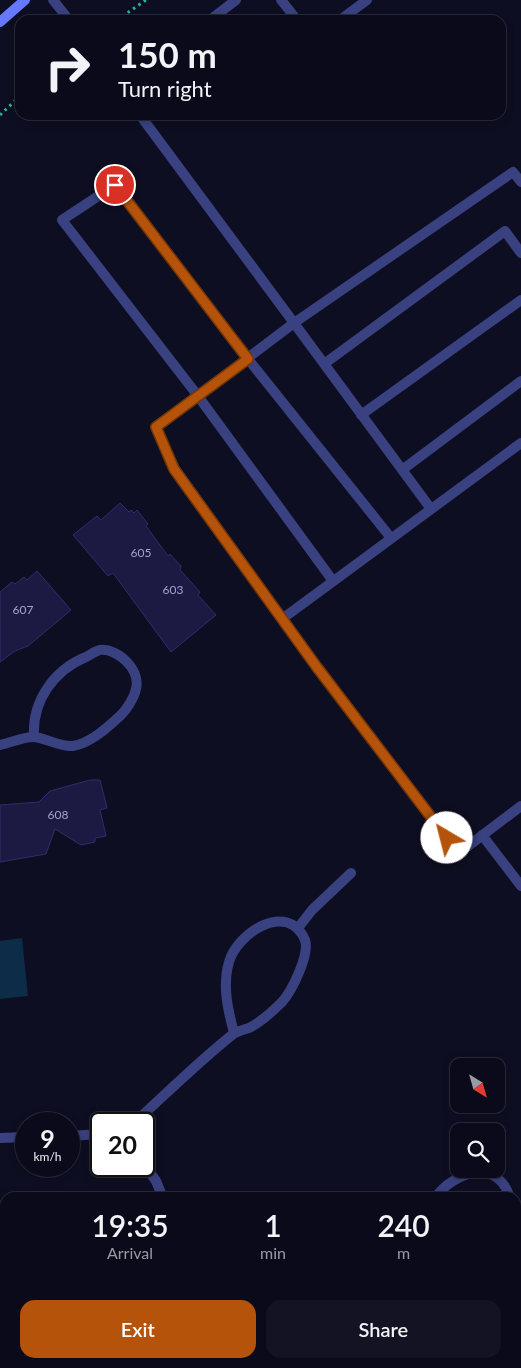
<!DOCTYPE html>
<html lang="en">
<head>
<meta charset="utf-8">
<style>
  :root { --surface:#0a0a1a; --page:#131323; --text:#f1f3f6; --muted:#999aa2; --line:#2a2b39; --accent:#b45309 }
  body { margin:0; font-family:Lato,sans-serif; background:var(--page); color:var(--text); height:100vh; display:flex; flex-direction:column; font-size:19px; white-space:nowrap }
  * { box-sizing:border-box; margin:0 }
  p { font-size:16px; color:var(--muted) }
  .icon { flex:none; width:28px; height:28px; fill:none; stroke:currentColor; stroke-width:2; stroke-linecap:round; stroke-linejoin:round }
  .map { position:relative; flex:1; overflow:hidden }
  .panel { position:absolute; left:0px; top:1192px; width:521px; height:176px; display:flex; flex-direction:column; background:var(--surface); border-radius:15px 15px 0 0; box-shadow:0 2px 8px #0003,0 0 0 1px var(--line) }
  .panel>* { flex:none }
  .hud { position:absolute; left:15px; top:15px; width:491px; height:105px; border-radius:15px; box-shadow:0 2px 8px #0003,0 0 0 1px var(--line); background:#0a0a1a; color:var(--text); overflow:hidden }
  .needle { width:32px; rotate:143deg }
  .controls { position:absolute; left:450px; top:1058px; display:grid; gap:10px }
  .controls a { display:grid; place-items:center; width:55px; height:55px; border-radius:10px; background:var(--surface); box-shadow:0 2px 8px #0003,0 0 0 1px var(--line); font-size:25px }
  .speed { position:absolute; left:15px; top:1112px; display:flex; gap:10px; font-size:25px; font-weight:700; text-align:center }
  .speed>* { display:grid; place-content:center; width:65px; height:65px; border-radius:50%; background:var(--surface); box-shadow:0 2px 8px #0003,0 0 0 1px var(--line); line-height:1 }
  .speed small { font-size:12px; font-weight:400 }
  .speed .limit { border:2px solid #111; border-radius:8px; background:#fff; color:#111 }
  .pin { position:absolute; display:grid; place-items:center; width:42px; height:42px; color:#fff; margin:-21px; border:2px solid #fff; border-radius:50%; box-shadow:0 1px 5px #0007 }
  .me { position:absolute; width:55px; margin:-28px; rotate:323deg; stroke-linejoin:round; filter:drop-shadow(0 0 4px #0008) }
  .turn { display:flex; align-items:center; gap:18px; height:105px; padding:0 20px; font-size:22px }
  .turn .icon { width:65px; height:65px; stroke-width:2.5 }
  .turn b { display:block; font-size:35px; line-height:42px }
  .eta { display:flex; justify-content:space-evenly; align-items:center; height:85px; text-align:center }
  .eta b { font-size:30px; font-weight:600; line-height:35px }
  .button { display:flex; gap:10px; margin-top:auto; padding:10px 20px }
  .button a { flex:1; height:58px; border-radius:15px; background:var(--accent); color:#fff; font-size:20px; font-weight:600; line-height:58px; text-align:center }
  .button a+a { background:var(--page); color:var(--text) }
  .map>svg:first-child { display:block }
</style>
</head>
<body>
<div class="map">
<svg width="521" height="1368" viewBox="0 0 521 1368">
  <rect width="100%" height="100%" fill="#0e0e22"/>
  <!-- water -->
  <path fill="#0d2c47" d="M 22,938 L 28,996 L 0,999 L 0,941 Z"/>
  <!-- building -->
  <path fill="#1c1a42" stroke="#2f2c6e" d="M 120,503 L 129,512 L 131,510 L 134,513 L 137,510 L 148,524 L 146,526 L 168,556 L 170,554 L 181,566 L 180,570 L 200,592 L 198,595 L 216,615 L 171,652 L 113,573 L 108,576 L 73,535 L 97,516 L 101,520 Z
    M 37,571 L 71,610 L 28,646 L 15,651 L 0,662 L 0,592 L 12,582 L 15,584 L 24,577 L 27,580 Z
    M 90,780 L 100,780 L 107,808 L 100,810 L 106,836 L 95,838 L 95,842 L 81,845 L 55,829 L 46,854 L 0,862 L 0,805 L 39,802 L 50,791 Z"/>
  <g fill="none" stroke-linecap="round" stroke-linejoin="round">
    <!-- path -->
    <path stroke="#2fb297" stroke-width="3" stroke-dasharray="2.5 4" stroke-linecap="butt" d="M 117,20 L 146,0
      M 0,115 L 20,96"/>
    <!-- service -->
    <path stroke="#394180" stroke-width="10" d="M 53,0 L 69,20
      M 281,0 L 297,20
      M 210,20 L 236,0
      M 340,20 L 367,0
      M 140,115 L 294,323 L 156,427 L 175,469 L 316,665 L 459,853 L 521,806
      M 324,364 L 505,231 L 521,253
      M 361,415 L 521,300
      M 402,470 L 521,381
      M 431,509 L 294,323 L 513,172 L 521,182
      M 333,581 L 198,396 L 62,220 L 115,185 L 248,359 L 391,538
      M 282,619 L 521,443
      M 482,835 L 521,886
      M 298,928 L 312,910 L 351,873"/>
    <!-- minor -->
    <path stroke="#394180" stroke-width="10" d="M 0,745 C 10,743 23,737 33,737 C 44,737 59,747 73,746 C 91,743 108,727 121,715 C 127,709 134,698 136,689 C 141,670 118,648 100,650 C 95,651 90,655 86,657 C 54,670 32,701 34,736
      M 133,1124 C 166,1094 197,1063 232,1035 C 237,1031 243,1030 249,1028 C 261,1022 272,1012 282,1002 C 292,991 310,954 305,940 C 288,900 237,933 229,962 C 222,986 228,1010 234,1033
      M 69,1136 L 101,1134
      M 0,1138 L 26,1137
      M 144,1164 L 156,1181 L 163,1198
      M 435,1198 C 454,1171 498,1158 510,1198
      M 286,1364 L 290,1368
      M 355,1368 L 358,1364"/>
    <!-- secondary -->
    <path stroke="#6679fe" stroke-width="10" d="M 0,22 L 25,0"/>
  </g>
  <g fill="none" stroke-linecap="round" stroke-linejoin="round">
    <defs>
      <path id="route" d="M 115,185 L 248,359 L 156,427 L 174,469 L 316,666 L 447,838"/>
    </defs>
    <!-- route casing -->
    <use href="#route" stroke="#753606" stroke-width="12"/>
    <!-- route -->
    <use href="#route" stroke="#b45309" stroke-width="9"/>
  </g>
  <g text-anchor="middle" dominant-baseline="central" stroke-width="4" stroke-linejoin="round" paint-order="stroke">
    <!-- number labels -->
    <g font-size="12" fill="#a2a2d0">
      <text x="141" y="552">605</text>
      <text x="173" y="589">603</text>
      <text x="23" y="609">607</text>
      <text x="58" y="814">608</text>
    </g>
  </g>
</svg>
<div class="controls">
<a><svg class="needle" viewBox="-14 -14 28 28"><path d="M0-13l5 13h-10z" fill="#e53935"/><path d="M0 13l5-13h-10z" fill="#999aa2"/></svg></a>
<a><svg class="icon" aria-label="search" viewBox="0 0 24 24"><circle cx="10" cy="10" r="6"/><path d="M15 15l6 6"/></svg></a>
</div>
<div class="speed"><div>9<small>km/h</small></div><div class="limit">20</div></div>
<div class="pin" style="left:115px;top:185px;background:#d93025"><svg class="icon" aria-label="arrive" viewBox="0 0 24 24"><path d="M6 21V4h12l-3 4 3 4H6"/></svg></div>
<svg class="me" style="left:447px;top:838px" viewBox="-20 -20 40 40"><circle r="19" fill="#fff"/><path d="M0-13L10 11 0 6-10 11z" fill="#b45309"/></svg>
<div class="hud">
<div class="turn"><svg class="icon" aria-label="right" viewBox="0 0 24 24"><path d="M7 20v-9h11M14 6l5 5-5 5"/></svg><div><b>150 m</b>Turn right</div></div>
</div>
<section class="panel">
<div class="eta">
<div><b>19:35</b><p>Arrival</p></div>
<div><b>1</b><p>min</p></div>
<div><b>240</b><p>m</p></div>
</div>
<div class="button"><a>Exit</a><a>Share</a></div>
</section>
</div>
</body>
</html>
